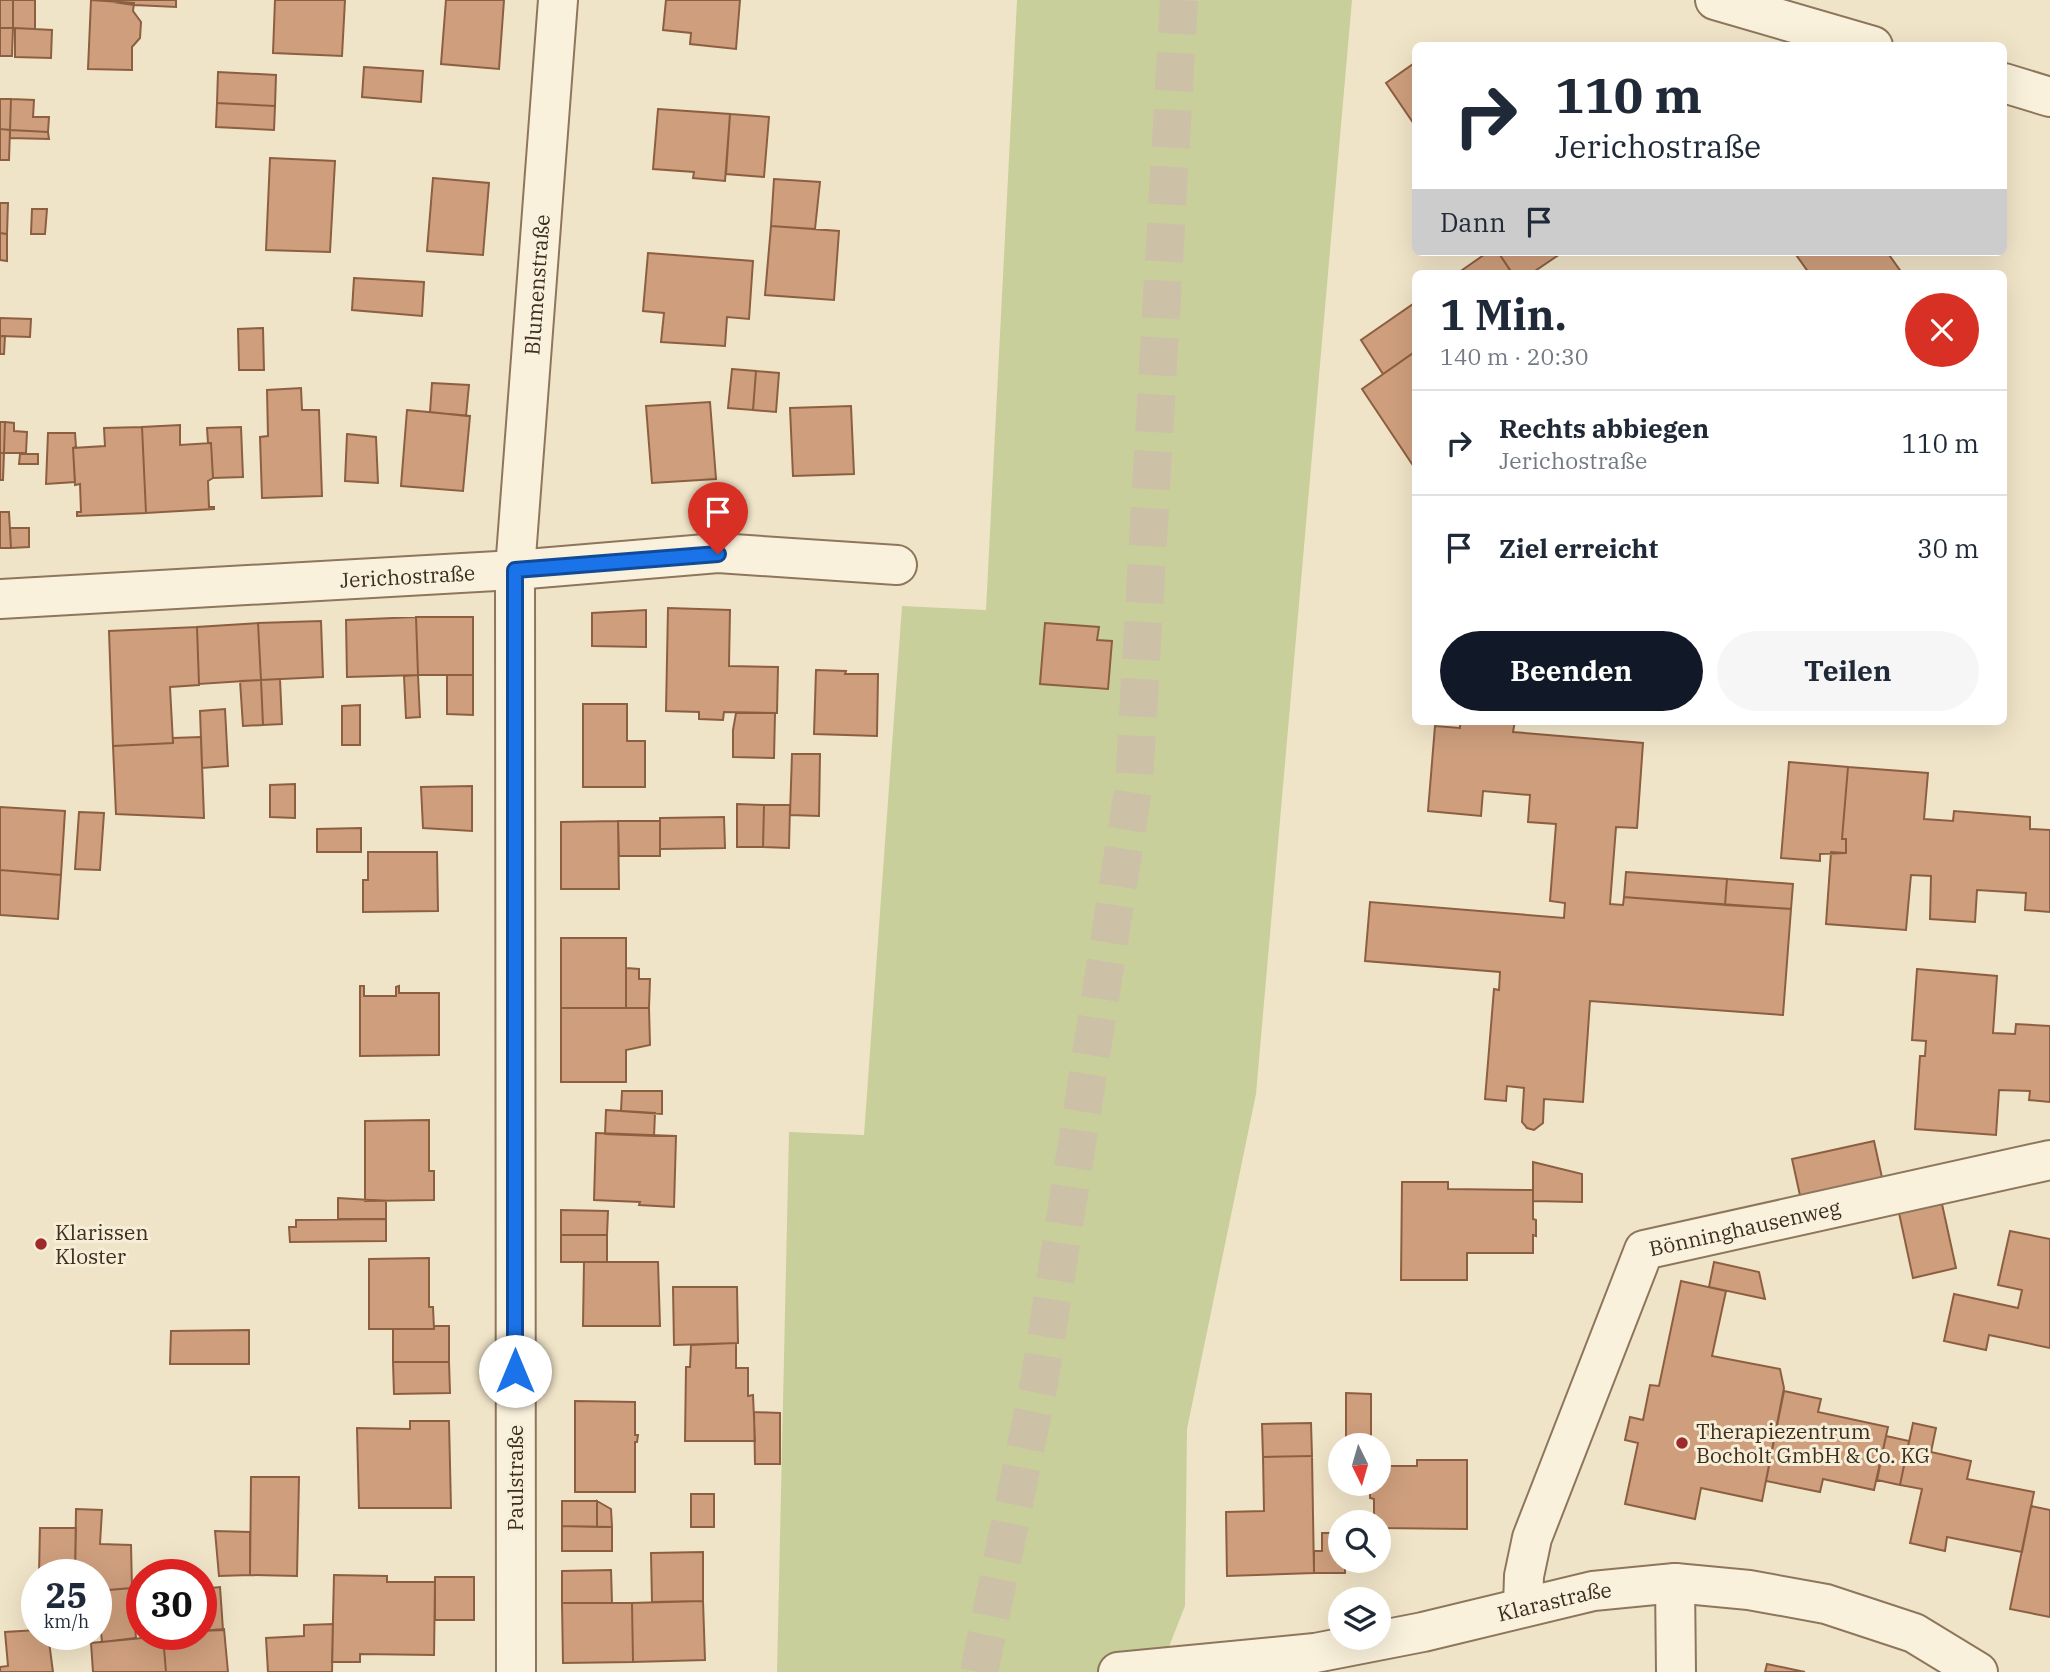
<!DOCTYPE html>
<html lang="de">
<head>
<meta charset="utf-8">
<style>
  :root { --surface:#fff; --page:#f6f6f7; --text:#1f2937; --muted:#747a83; --line:#e0e1e3; --accent:#111827 }
  body { margin:0; font-family:"IBM Plex Serif",serif; background:var(--page); color:var(--text); height:100vh; display:flex; flex-direction:column; font-size:26px; white-space:nowrap }
  * { box-sizing:border-box; margin:0 }
  p { font-size:23px; color:var(--muted) }
  .icon { flex:none; width:38px; height:38px; fill:none; stroke:currentColor; stroke-width:2; stroke-linecap:round; stroke-linejoin:round }
  .map { position:relative; flex:1; overflow:hidden }
  .details { position:absolute; left:1412px; top:270px; width:595px; height:455px; display:flex; flex-direction:column; background:var(--surface); border-radius:10px; box-shadow:0 7px 28px #0002 }
  .details>* { flex:none }
  .top-card { position:absolute; left:1412px; top:42px; width:595px; height:214px; border-radius:10px; box-shadow:0 7px 28px #0002; background:#fff; color:var(--text); overflow:hidden }
  .needle { width:46px; rotate:175deg }
  .buttons { position:absolute; left:1328px; top:1433px; display:grid; gap:14px }
  .buttons a { display:grid; place-items:center; width:63px; height:63px; border-radius:50%; background:var(--surface); box-shadow:0 7px 28px #0002; font-size:35px }
  .speed { position:absolute; left:21px; top:1559px; display:flex; gap:14px; font-size:35px; font-weight:700; text-align:center }
  .speed>* { display:grid; place-content:center; width:91px; height:91px; border-radius:50%; background:var(--surface); box-shadow:0 7px 28px #0002; line-height:1 }
  .speed small { font-size:18px; font-weight:400 }
  .speed .limit { border:10px solid #d22; background:#fff; color:#111 }
  .pin { position:absolute; display:grid; place-items:center; width:60px; height:60px; color:#fff; margin:-72px -30px; border-radius:50% 50% 50% 0; rotate:-45deg; box-shadow:0 0 7px #0007 }
  .pin .icon { rotate:45deg }
  .me { position:absolute; width:77px; margin:-38px; rotate:0deg; stroke-linejoin:round; filter:drop-shadow(0 0 5px #0008) }
  .turn { display:flex; align-items:center; gap:24px; height:147px; padding:0 28px; font-size:32px }
  .turn .icon { width:91px; height:91px; stroke-width:2.5 }
  .turn b { display:block; font-size:49px; line-height:60px }
  .then { display:flex; align-items:center; height:66px; padding:0 28px; background:#0003; gap:14px; font-size:26px }
  .round { display:grid; place-items:center; flex:none; width:74px; height:74px; border-radius:37px; background:var(--page) }
  .head { display:flex; align-items:center; justify-content:space-between; height:119px; padding:0 28px }
  h1 { font-size:42px; font-weight:800; line-height:52px }
  .button { display:flex; gap:14px; margin-top:auto; padding:14px 28px }
  .button a { flex:1; height:80px; border-radius:42px; background:var(--accent); color:#fff; font-size:28px; font-weight:800; line-height:80px; text-align:center }
  .button a+a { background:var(--page); color:var(--text) }
  ul { padding:0; list-style:none }
  li { display:flex; align-items:center; gap:21px; height:105px; padding:0 28px; border-top:2px solid var(--line) }
  li div { flex:1 }
  li b { display:block; font-size:26px }
  li em { font-style:normal }
  .map>svg:first-child { display:block }
</style>
</head>
<body>
<div class="map">
<svg width="2050" height="1672" viewBox="0 0 2050 1672">
  <rect width="100%" height="100%" fill="#f0e4c8"/>
  <!-- green -->
  <path fill="#c9cf9b" d="M 1017,0 L 1352,0 L 1256,1094 L 1187,1429 L 1185,1606 L 1159,1672 L 777,1672 L 789,1132 L 864,1135 L 902,606 L 986,610 Z"/>
  <!-- building -->
  <path fill="#cf9f7d" stroke="#8d5f41" stroke-width="2" d="M 0,0 L 13,0 L 13,28 L 0,28 Z
    M 13,0 L 35,0 L 35,29 L 13,28 Z
    M 91,0 L 134,3 L 133,11 L 141,22 L 140,38 L 132,47 L 132,70 L 88,69 Z
    M 99,0 L 176,0 L 176,7 L 134,5 Z
    M 275,0 L 345,0 L 342,56 L 273,53 Z
    M 446,0 L 504,0 L 499,69 L 441,64 Z
    M 666,0 L 740,0 L 736,49 L 690,44 L 691,33 L 663,30 Z
    M 0,28 L 13,28 L 12,56 L 0,56 Z
    M 15,28 L 52,30 L 51,58 L 15,57 Z
    M 1416,62 L 1416,127 L 1386,83 Z
    M 364,67 L 423,71 L 421,102 L 362,97 Z
    M 218,72 L 276,75 L 275,106 L 217,103 Z
    M 0,99 L 11,99 L 10,130 L 0,129 Z
    M 11,99 L 34,100 L 33,117 L 49,117 L 48,132 L 10,130 Z
    M 217,103 L 275,106 L 274,130 L 216,127 Z
    M 658,109 L 730,114 L 725,181 L 693,178 L 694,172 L 653,169 Z
    M 730,114 L 769,117 L 764,177 L 726,174 Z
    M 0,129 L 10,130 L 9,160 L 0,160 Z
    M 10,130 L 48,132 L 49,139 L 10,138 Z
    M 270,158 L 335,161 L 330,252 L 266,250 Z
    M 433,178 L 489,183 L 483,255 L 427,251 Z
    M 774,179 L 820,182 L 815,229 L 771,226 Z
    M 0,203 L 8,203 L 7,234 L 0,233 Z
    M 32,209 L 47,209 L 45,234 L 31,234 Z
    M 771,226 L 839,231 L 834,300 L 765,295 Z
    M 0,233 L 7,234 L 7,261 L 0,260 Z
    M 1488,252 L 1498,252 L 1512,273 L 1458,273 Z
    M 1498,252 L 1563,252 L 1532,273 L 1512,273 Z
    M 1794,252 L 1887,252 L 1902,273 L 1809,273 Z
    M 648,253 L 753,261 L 749,319 L 727,317 L 725,346 L 661,342 L 664,313 L 643,311 Z
    M 354,278 L 424,282 L 422,316 L 352,310 Z
    M 1416,302 L 1416,351 L 1383,374 L 1361,340 Z
    M 0,318 L 31,319 L 30,337 L 0,336 Z
    M 263,328 L 264,370 L 239,370 L 238,329 Z
    M 0,336 L 5,336 L 4,354 L 0,354 Z
    M 1416,351 L 1416,470 L 1362,389 Z
    M 732,369 L 756,371 L 753,410 L 728,408 Z
    M 756,371 L 779,373 L 776,412 L 753,410 Z
    M 432,383 L 469,385 L 466,416 L 430,412 Z
    M 301,388 L 302,410 L 319,410 L 322,496 L 262,498 L 260,437 L 268,436 L 267,390 Z
    M 710,402 L 716,479 L 652,483 L 646,406 Z
    M 851,406 L 854,474 L 793,476 L 790,408 Z
    M 407,410 L 470,416 L 463,491 L 401,486 Z
    M 0,422 L 5,422 L 4,453 L 0,453 Z
    M 5,422 L 14,423 L 14,431 L 27,432 L 26,453 L 4,453 Z
    M 180,425 L 180,445 L 211,443 L 213,478 L 208,481 L 209,507 L 214,507 L 214,509 L 146,513 L 142,427 Z
    M 142,427 L 146,513 L 77,516 L 77,512 L 81,512 L 80,484 L 75,485 L 73,448 L 105,446 L 104,428 Z
    M 241,427 L 243,477 L 213,478 L 211,443 L 208,443 L 207,428 Z
    M 48,433 L 75,433 L 76,447 L 73,448 L 75,482 L 46,484 Z
    M 347,434 L 376,437 L 378,483 L 345,481 Z
    M 0,453 L 4,453 L 3,480 L 0,480 Z
    M 20,454 L 38,454 L 38,464 L 19,464 Z
    M 0,512 L 9,512 L 11,548 L 0,548 Z
    M 10,528 L 29,528 L 29,547 L 11,548 Z
    M 668,608 L 730,610 L 729,666 L 778,667 L 777,713 L 724,712 L 723,720 L 699,719 L 699,712 L 666,711 Z
    M 646,610 L 646,647 L 592,646 L 592,613 Z
    M 416,617 L 473,617 L 473,675 L 418,675 Z
    M 416,617 L 418,675 L 347,677 L 346,620 Z
    M 321,621 L 323,677 L 261,680 L 258,623 Z
    M 258,623 L 261,680 L 199,684 L 197,627 Z
    M 1045,623 L 1099,627 L 1097,640 L 1112,641 L 1108,689 L 1040,684 Z
    M 197,627 L 199,685 L 170,687 L 173,743 L 113,746 L 109,631 Z
    M 816,670 L 846,671 L 845,674 L 878,674 L 877,736 L 814,734 Z
    M 418,675 L 420,717 L 406,718 L 404,676 Z
    M 447,675 L 473,675 L 473,715 L 447,714 Z
    M 280,679 L 282,724 L 263,725 L 261,680 Z
    M 261,680 L 263,725 L 243,726 L 240,681 Z
    M 583,704 L 627,704 L 627,741 L 645,741 L 645,787 L 583,787 Z
    M 360,705 L 360,745 L 342,745 L 342,706 Z
    M 225,709 L 228,766 L 202,768 L 200,711 Z
    M 736,713 L 775,713 L 774,758 L 733,757 L 733,730 Z
    M 1460,721 L 1515,721 L 1513,732 L 1643,743 L 1637,828 L 1616,827 L 1610,904 L 1623,905 L 1624,897 L 1791,909 L 1783,1015 L 1590,1001 L 1583,1102 L 1544,1099 L 1543,1123 L 1534,1130 L 1527,1128 L 1522,1122 L 1524,1088 L 1507,1086 L 1506,1101 L 1485,1099 L 1494,989 L 1499,990 L 1500,972 L 1365,961 L 1370,902 L 1564,918 L 1565,903 L 1550,901 L 1556,824 L 1528,822 L 1530,795 L 1483,791 L 1481,816 L 1428,811 L 1435,726 L 1460,728 Z
    M 201,737 L 204,818 L 116,814 L 113,746 L 173,743 L 173,738 Z
    M 792,754 L 820,754 L 819,816 L 790,815 Z
    M 1789,762 L 1848,767 L 1842,839 L 1846,839 L 1846,853 L 1820,854 L 1820,861 L 1781,858 Z
    M 1848,767 L 1928,773 L 1924,819 L 1953,821 L 1954,811 L 2030,817 L 2030,829 L 2050,830 L 2050,912 L 2025,910 L 2026,893 L 1977,890 L 1975,922 L 1930,919 L 1931,876 L 1911,875 L 1906,930 L 1826,924 L 1831,852 L 1846,853 L 1846,839 L 1842,839 Z
    M 295,784 L 295,818 L 270,817 L 270,785 Z
    M 472,786 L 472,831 L 423,828 L 421,787 Z
    M 737,804 L 764,805 L 763,847 L 737,847 Z
    M 764,805 L 790,805 L 789,848 L 763,847 Z
    M 0,807 L 65,811 L 61,875 L 0,870 Z
    M 79,812 L 104,813 L 100,870 L 75,869 Z
    M 724,817 L 725,848 L 660,849 L 660,818 Z
    M 618,821 L 660,821 L 660,856 L 619,856 Z
    M 618,821 L 619,889 L 561,889 L 561,822 Z
    M 361,828 L 361,852 L 317,852 L 317,829 Z
    M 368,852 L 437,852 L 438,911 L 363,912 L 363,880 L 368,880 Z
    M 0,870 L 61,875 L 58,919 L 0,915 Z
    M 1626,872 L 1727,879 L 1725,905 L 1624,897 Z
    M 1727,879 L 1793,884 L 1791,909 L 1725,905 Z
    M 561,938 L 626,938 L 626,1008 L 561,1008 Z
    M 626,968 L 639,969 L 639,979 L 650,979 L 649,1008 L 626,1008 Z
    M 1917,969 L 1997,976 L 1993,1033 L 2015,1034 L 2016,1024 L 2050,1026 L 2050,1102 L 2029,1100 L 2030,1091 L 1999,1090 L 1996,1135 L 1915,1129 L 1920,1056 L 1925,1056 L 1926,1041 L 1912,1040 Z
    M 360,986 L 364,986 L 364,996 L 396,996 L 396,987 L 399,986 L 399,993 L 439,993 L 439,1055 L 360,1056 Z
    M 561,1008 L 649,1008 L 650,1045 L 626,1050 L 626,1082 L 561,1082 Z
    M 622,1091 L 662,1091 L 662,1114 L 621,1111 Z
    M 606,1110 L 655,1113 L 654,1136 L 605,1134 Z
    M 429,1120 L 429,1171 L 434,1171 L 434,1200 L 365,1201 L 365,1121 Z
    M 596,1133 L 676,1136 L 674,1207 L 639,1205 L 640,1202 L 594,1200 Z
    M 1874,1141 L 1883,1182 L 1801,1200 L 1792,1159 Z
    M 1533,1162 L 1582,1174 L 1582,1202 L 1533,1201 Z
    M 1402,1182 L 1448,1182 L 1448,1189 L 1533,1190 L 1533,1219 L 1536,1220 L 1536,1236 L 1533,1235 L 1533,1253 L 1467,1253 L 1467,1280 L 1401,1280 Z
    M 338,1198 L 386,1201 L 386,1219 L 338,1219 Z
    M 1942,1204 L 1956,1268 L 1913,1278 L 1899,1213 Z
    M 561,1210 L 608,1211 L 607,1235 L 561,1235 Z
    M 386,1219 L 386,1241 L 290,1242 L 289,1227 L 296,1227 L 296,1220 Z
    M 2010,1231 L 2050,1239 L 2050,1348 L 1989,1335 L 1986,1350 L 1944,1341 L 1954,1294 L 2018,1308 L 2022,1290 L 1998,1285 Z
    M 561,1235 L 607,1235 L 607,1262 L 561,1262 Z
    M 429,1258 L 429,1307 L 433,1307 L 434,1329 L 369,1329 L 369,1259 Z
    M 584,1262 L 658,1262 L 660,1326 L 583,1326 Z
    M 1714,1262 L 1759,1272 L 1765,1299 L 1709,1287 Z
    M 1681,1281 L 1726,1291 L 1712,1356 L 1780,1369 L 1784,1388 L 1762,1501 L 1701,1488 L 1695,1519 L 1625,1504 L 1638,1443 L 1625,1440 L 1630,1417 L 1643,1420 L 1650,1385 L 1659,1386 Z
    M 673,1287 L 737,1287 L 738,1343 L 674,1345 Z
    M 434,1326 L 449,1326 L 449,1362 L 393,1362 L 393,1329 L 434,1329 Z
    M 249,1330 L 249,1364 L 170,1364 L 171,1331 Z
    M 736,1343 L 736,1368 L 748,1368 L 748,1396 L 753,1395 L 755,1441 L 685,1441 L 686,1367 L 690,1367 L 691,1345 Z
    M 393,1362 L 449,1362 L 450,1393 L 394,1394 Z
    M 1784,1391 L 1821,1399 L 1818,1412 L 1888,1427 L 1874,1490 L 1823,1479 L 1820,1492 L 1766,1481 Z
    M 1346,1393 L 1371,1394 L 1371,1446 L 1346,1446 Z
    M 575,1401 L 635,1402 L 635,1435 L 638,1435 L 637,1442 L 635,1442 L 635,1492 L 575,1492 Z
    M 754,1412 L 780,1413 L 780,1464 L 755,1464 Z
    M 410,1421 L 449,1421 L 451,1508 L 359,1508 L 357,1428 L 410,1429 Z
    M 1311,1423 L 1312,1456 L 1263,1457 L 1262,1424 Z
    M 1913,1423 L 1936,1428 L 1931,1452 L 1971,1461 L 1967,1479 L 2034,1492 L 2022,1552 L 1947,1537 L 1945,1551 L 1910,1543 L 1922,1489 L 1900,1485 Z
    M 1886,1436 L 1909,1441 L 1900,1485 L 1877,1480 Z
    M 1312,1456 L 1314,1573 L 1227,1576 L 1226,1512 L 1264,1511 L 1263,1457 Z
    M 1417,1460 L 1467,1460 L 1467,1529 L 1379,1528 L 1379,1522 L 1374,1522 L 1374,1499 L 1370,1498 L 1370,1484 L 1379,1484 L 1379,1466 L 1417,1466 Z
    M 251,1477 L 299,1477 L 297,1576 L 250,1575 Z
    M 691,1494 L 714,1494 L 714,1527 L 691,1527 Z
    M 562,1501 L 597,1501 L 597,1527 L 562,1526 Z
    M 597,1501 L 611,1509 L 612,1527 L 597,1527 Z
    M 2031,1506 L 2050,1510 L 2050,1617 L 2010,1609 Z
    M 76,1509 L 102,1510 L 100,1544 L 131,1545 L 132,1588 L 96,1591 L 96,1575 L 75,1575 Z
    M 562,1526 L 612,1527 L 612,1551 L 562,1551 Z
    M 40,1528 L 76,1528 L 75,1575 L 39,1575 Z
    M 215,1531 L 250,1532 L 250,1575 L 219,1576 Z
    M 1322,1533 L 1340,1533 L 1340,1561 L 1345,1561 L 1345,1573 L 1314,1573 L 1314,1551 L 1322,1551 Z
    M 703,1552 L 703,1601 L 652,1602 L 651,1553 Z
    M 611,1570 L 612,1603 L 562,1603 L 562,1571 Z
    M 334,1575 L 387,1576 L 387,1582 L 435,1582 L 434,1655 L 360,1654 L 360,1662 L 332,1662 Z
    M 435,1577 L 474,1577 L 474,1620 L 435,1620 Z
    M 220,1587 L 223,1630 L 201,1631 L 201,1589 Z
    M 132,1588 L 136,1638 L 102,1642 L 97,1591 Z
    M 703,1601 L 705,1660 L 633,1662 L 632,1603 Z
    M 562,1603 L 632,1603 L 633,1662 L 563,1663 Z
    M 333,1624 L 332,1672 L 268,1672 L 266,1638 L 304,1636 L 304,1625 Z
    M 224,1629 L 228,1672 L 166,1672 L 163,1636 L 201,1634 L 201,1631 Z
    M 37,1630 L 37,1634 L 48,1634 L 53,1672 L 0,1672 L 0,1667 L 8,1666 L 5,1632 Z
    M 163,1636 L 166,1672 L 93,1672 L 91,1643 Z
    M 1767,1664 L 1805,1672 L 1765,1672 Z"/>
  <g fill="none" stroke-linecap="round" stroke-linejoin="round">
    <!-- primary-tunnel -->
    <path stroke="#ccc0a6" stroke-width="38" stroke-dasharray="38 19" stroke-linecap="butt" d="M 979,1672 L 1039,1383 L 1134,784 L 1179,0"/>
    <defs>
      <g id="minor">
        <path d="M 1715,0 L 1873,46"/>
        <path d="M 2004,83 L 2050,97"/>
        <path id="s1" d="M 0,599 L 515,570 L 718,553 L 897,565"/>
        <path d="M 1675,1583 L 1676,1672"/>
        <path id="s2" d="M 1523,1606 L 1524,1576 L 1532,1538 L 1644,1250 L 2050,1160"/>
        <path id="s3" d="M 516,1672 L 515,570 L 558,0"/>
        <path id="s4" d="M 1118,1672 L 1315,1653 L 1423,1632 L 1593,1591 L 1675,1583 L 1749,1590 L 1826,1604 L 1914,1633 L 1978,1672"/>
      </g>
    </defs>
    <!-- minor casing -->
    <use href="#minor" stroke="#8d765c" stroke-width="42"/>
    <!-- minor -->
    <use href="#minor" stroke="#faf1dc" stroke-width="38"/>
  </g>
  <g fill="none" stroke-linecap="round" stroke-linejoin="round">
    <defs>
      <path id="route" d="M 515,1371 L 515,570 L 718,554"/>
    </defs>
    <!-- route casing -->
    <use href="#route" stroke="#114b97" stroke-width="18"/>
    <!-- route -->
    <use href="#route" stroke="#1a73e8" stroke-width="12"/>
  </g>
  <!-- markers -->
  <g fill="#9e2a2b" stroke="#f7eed8" stroke-width="2.5">
    <circle cx="41" cy="1244" r="7"/>
    <circle cx="1682" cy="1443" r="7"/>
  </g>
  <g text-anchor="middle" dominant-baseline="central" stroke-width="6" stroke-linejoin="round" paint-order="stroke">
    <!-- street labels -->
    <g font-size="21" fill="#3d2e20" stroke="#f7eed8">
      <text stroke="none"><textPath href="#s3" startOffset="1388">Blumenstraße</textPath></text>
      <text stroke="none"><textPath href="#s1" startOffset="408">Jerichostraße</textPath></text>
      <text stroke="none"><textPath href="#s2" startOffset="481">Bönninghausenweg</textPath></text>
      <text transform="translate(515 1478) rotate(-90)">Paulstraße</text>
      <text stroke="none"><textPath href="#s4" startOffset="443">Klarastraße</textPath></text>
    </g>
    <!-- poi labels -->
    <g font-size="21" fill="#3d2e20" stroke="#f7eed8" text-anchor="start">
      <text x="55" y="1232">Klarissen<tspan x="55" dy="24">Kloster</tspan></text>
      <text x="1696" y="1431">Therapiezentrum<tspan x="1696" dy="24">Bocholt GmbH &amp; Co. KG</tspan></text>
    </g>
  </g>
</svg>
<div class="buttons">
<a><svg class="needle" viewBox="-14 -14 28 28"><path d="M0-13l5 13h-10z" fill="#e53935"/><path d="M0 13l5-13h-10z" fill="#747a83"/></svg></a>
<a><svg class="icon" aria-label="search" viewBox="0 0 24 24"><circle cx="10" cy="10" r="6"/><path d="M15 15l6 6"/></svg></a>
<a><svg class="icon" aria-label="layers" viewBox="0 0 24 24"><path d="M12 4l9 5-9 5-9-5zM3 14l9 5 9-5"/></svg></a>
</div>
<div class="speed"><div>25<small>km/h</small></div><div class="limit">30</div></div>
<div class="pin" style="left:718px;top:554px;background:#d93025"><svg class="icon" aria-label="arrive" viewBox="0 0 24 24"><path d="M6 21V4h12l-3 4 3 4H6"/></svg></div>
<svg class="me" style="left:515px;top:1371px" viewBox="-20 -20 40 40"><circle r="19" fill="#fff"/><path d="M0-13L10 11 0 6-10 11z" fill="#1a73e8"/></svg>
<div class="top-card">
<div class="turn"><svg class="icon" aria-label="right" viewBox="0 0 24 24"><path d="M7 20v-9h11M14 6l5 5-5 5"/></svg><div><b>110 m</b>Jerichostraße</div></div>
<div class="then">Dann<svg class="icon" aria-label="arrive" viewBox="0 0 24 24"><path d="M6 21V4h12l-3 4 3 4H6"/></svg></div>
</div>
<section class="details">
<div class="head"><div><h1>1 Min.</h1><p>140 m · 20:30</p></div><a class="round" style="background:#d93025;color:#fff"><svg class="icon" aria-label="close" viewBox="0 0 24 24"><path d="M6 6l12 12M18 6L6 18"/></svg></a></div>
<ul>
<li><svg class="icon" aria-label="right" viewBox="0 0 24 24"><path d="M7 20v-9h11M14 6l5 5-5 5"/></svg><div><b>Rechts abbiegen</b><p>Jerichostraße</p></div><em>110 m</em></li>
<li><svg class="icon" aria-label="arrive" viewBox="0 0 24 24"><path d="M6 21V4h12l-3 4 3 4H6"/></svg><div><b>Ziel erreicht</b></div><em>30 m</em></li>
</ul>
<div class="button"><a>Beenden</a><a>Teilen</a></div>
</section>
</div>
</body>
</html>
